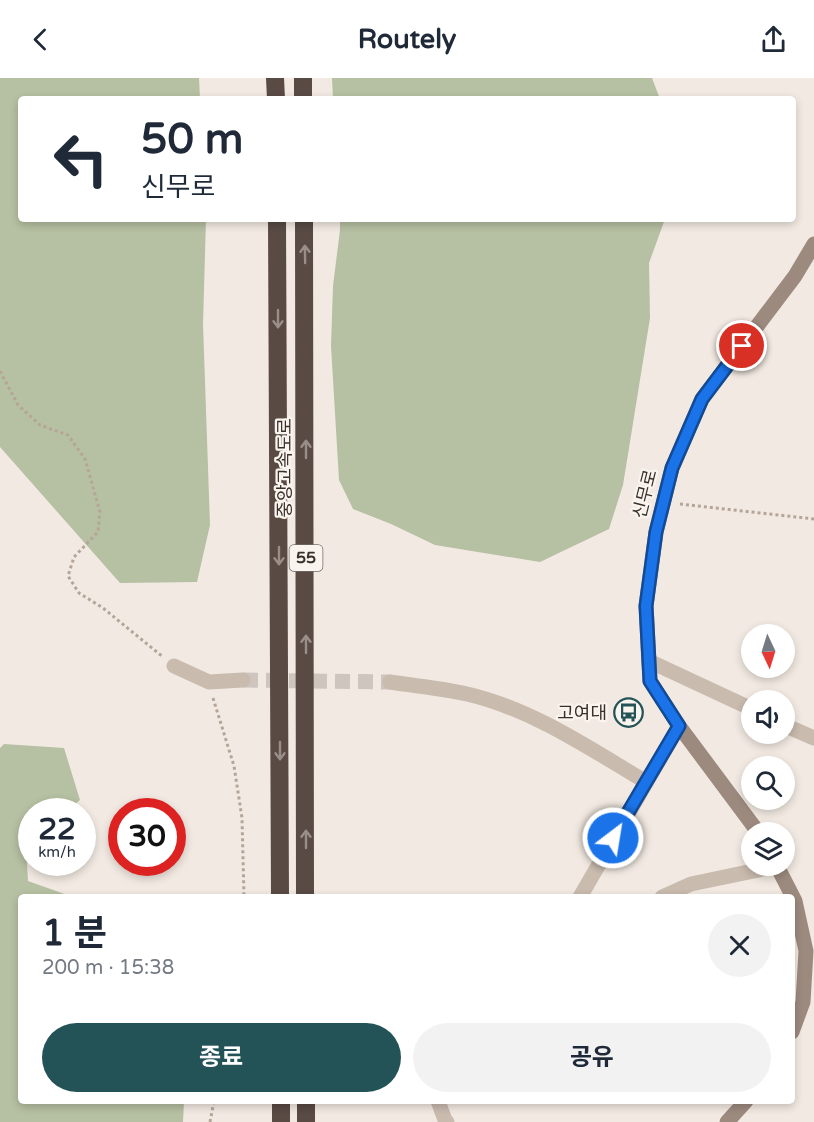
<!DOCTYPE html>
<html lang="ko">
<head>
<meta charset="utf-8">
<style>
  :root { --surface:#fff; --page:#f2f2f3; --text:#1f2937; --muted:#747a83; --accent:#245357 }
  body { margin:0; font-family:"Varela Round","Noto Sans KR",sans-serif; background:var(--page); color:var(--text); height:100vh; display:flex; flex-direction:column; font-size:22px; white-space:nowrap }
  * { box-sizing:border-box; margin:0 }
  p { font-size:20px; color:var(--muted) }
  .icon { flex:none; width:33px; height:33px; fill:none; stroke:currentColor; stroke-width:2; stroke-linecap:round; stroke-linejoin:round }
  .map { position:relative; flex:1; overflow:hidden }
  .side { position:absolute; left:18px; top:816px; width:777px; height:210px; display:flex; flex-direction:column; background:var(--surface); border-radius:6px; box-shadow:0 3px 9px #0003 }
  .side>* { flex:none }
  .top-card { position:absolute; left:18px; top:18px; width:778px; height:126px; border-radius:6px; box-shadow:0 3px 9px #0003; background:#fff; color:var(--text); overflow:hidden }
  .needle { width:39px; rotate:176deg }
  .tools { position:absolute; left:741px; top:546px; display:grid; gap:12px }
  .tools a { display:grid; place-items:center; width:54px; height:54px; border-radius:50%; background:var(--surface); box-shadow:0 3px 9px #0003; font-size:30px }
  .speed { position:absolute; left:18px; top:720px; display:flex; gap:12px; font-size:30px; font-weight:700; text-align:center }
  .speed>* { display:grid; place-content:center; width:78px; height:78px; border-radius:50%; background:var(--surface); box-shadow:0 3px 9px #0003; line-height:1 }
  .speed small { font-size:15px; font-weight:400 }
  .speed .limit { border:9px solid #d22; background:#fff; color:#111 }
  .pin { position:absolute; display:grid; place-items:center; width:51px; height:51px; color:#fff; margin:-26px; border:3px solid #fff; border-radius:50%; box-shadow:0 2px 6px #0007 }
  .me { position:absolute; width:66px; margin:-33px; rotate:31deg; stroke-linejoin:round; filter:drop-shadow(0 0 4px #0008) }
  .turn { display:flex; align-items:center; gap:21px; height:126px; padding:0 24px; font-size:27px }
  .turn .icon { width:78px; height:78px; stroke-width:2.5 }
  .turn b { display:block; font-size:42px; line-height:51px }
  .round { display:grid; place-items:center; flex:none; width:63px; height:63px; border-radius:32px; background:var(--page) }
  .overview { display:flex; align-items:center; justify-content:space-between; height:102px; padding:0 24px }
  h1 { font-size:36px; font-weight:700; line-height:45px }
  .cta { display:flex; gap:12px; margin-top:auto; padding:12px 24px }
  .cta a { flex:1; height:69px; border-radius:36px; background:var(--accent); color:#fff; font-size:24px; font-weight:700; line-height:69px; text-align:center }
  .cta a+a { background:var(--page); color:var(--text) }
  header { display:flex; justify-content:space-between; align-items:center; height:78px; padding:0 24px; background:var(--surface); font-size:27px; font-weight:700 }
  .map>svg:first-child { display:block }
</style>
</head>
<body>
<header><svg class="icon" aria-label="back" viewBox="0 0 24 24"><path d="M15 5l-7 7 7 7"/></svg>Routely<svg class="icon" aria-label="share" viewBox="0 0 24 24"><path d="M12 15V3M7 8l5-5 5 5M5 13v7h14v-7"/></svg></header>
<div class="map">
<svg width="814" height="1044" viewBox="0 0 814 1044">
  <rect width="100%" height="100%" fill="#f2eae2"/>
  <!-- green -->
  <path fill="#b6c0a2" d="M 0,0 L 199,0 L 200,21 L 21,21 L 21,141 L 206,141 L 203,246 L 210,447 L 197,504 L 120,505 L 0,369 Z
    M 332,0 L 652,0 L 660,21 L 333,21 Z
    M 340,141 L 665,141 L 649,185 L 650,240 L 623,407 L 609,451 L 540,484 L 435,467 L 391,446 L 353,431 L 339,402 L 331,268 L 333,208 L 340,152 Z
    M 4,666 L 64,670 L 80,722 L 67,733 L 32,734 L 31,764 L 26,770 L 28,803 L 73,819 L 145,816 L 150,819 L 21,819 L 21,1023 L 184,1023 L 183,1044 L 0,1044 L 0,670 Z"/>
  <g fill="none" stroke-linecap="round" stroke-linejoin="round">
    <!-- street-tunnel -->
    <path stroke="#cdc5be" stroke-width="15" stroke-dasharray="15 8" stroke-linecap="butt" d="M 243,602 L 390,604"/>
    <!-- path -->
    <path stroke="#b5a598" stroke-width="3" stroke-dasharray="3 3" stroke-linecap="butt" d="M 0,293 L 18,327 L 40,347 L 68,357 L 85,381 L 100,434 L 98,454 L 74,479 L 68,498 L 79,515 L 103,530 L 163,579
      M 680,426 L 814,441
      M 213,620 L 234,688 L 242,740 L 244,819
      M 210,1044 L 214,1023"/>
    <!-- street -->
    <path stroke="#c9bbae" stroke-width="15" d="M 649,583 L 752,631
      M 174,588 L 209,604 L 243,602
      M 390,604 C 415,608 442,610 467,616 C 532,631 589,670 646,704
      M 784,647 L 814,660
      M 580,819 L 679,648
      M 662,819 L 691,806 L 777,788
      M 438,1023 L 445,1042 L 447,1044"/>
    <!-- secondary -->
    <path stroke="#9d8a7f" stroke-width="15" d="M 758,754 L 679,648 L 650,603 L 646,528 L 656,454 L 672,390 L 702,321 L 795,198 L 814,166
      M 777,788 L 795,823 L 806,873 L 803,924 L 792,954
      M 727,1044 L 746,1023"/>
    <!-- highway -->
    <path stroke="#594a44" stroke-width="18" d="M 275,0 L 276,21
      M 303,0 L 303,21
      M 277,141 L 280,819
      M 304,141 L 305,819
      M 281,1023 L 281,1044
      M 306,1023 L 306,1044"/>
  </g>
  <!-- one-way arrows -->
  <defs><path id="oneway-shaft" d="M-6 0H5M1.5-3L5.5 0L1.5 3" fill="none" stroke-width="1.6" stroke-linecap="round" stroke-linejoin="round" transform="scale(1.5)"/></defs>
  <g stroke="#998e88">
    <use href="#oneway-shaft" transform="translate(305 176) rotate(-91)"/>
    <use href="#oneway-shaft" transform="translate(278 241) rotate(90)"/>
    <use href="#oneway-shaft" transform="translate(306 371) rotate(-90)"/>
    <use href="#oneway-shaft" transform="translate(279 478) rotate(90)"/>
    <use href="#oneway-shaft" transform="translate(306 566) rotate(-90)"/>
    <use href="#oneway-shaft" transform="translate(280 673) rotate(90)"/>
    <use href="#oneway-shaft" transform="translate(306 761) rotate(-90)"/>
  </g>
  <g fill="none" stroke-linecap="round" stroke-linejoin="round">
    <defs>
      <path id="route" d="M 613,760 L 679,648 L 650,603 L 646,528 L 656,454 L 672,390 L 702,321 L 742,268"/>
    </defs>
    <!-- route casing -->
    <use href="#route" stroke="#114b97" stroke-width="15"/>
    <!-- route -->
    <use href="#route" stroke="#1a73e8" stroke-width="10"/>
  </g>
  <!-- icons -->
  <defs>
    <symbol id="bus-ring" viewBox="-11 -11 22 22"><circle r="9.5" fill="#f9f4ee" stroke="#245357" stroke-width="1.5"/><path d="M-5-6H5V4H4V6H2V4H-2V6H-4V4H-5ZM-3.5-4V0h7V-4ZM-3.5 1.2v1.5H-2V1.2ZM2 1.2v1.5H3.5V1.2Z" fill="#245357"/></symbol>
  </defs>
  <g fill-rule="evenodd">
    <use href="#bus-ring" x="612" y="618" width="33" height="33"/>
  </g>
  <g text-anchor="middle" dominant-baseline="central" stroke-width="4.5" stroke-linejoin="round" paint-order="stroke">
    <!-- shield labels -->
    <rect fill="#f9f4ee" stroke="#736b66" stroke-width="1.5" x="289.5" y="467" width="33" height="26" rx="4.5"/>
    <g font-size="16" font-weight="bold" fill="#39302c">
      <text x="306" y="480">55</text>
    </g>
    <!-- street labels -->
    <g font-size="18" fill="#39302c" stroke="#f9f4ee">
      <text transform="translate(285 390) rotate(-90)">중앙고속도로</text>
      <text transform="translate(645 416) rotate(-76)">신무로</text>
    </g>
    <!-- poi labels -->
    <g font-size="18" fill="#39302c" stroke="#f9f4ee" text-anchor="end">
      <text x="607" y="635">고여대</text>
    </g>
  </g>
</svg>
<div class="tools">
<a><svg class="needle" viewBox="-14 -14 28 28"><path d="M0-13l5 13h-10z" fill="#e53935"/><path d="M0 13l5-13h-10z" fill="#747a83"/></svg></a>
<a><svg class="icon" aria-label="sound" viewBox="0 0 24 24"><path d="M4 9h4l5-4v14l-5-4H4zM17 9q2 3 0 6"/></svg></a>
<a><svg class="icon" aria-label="search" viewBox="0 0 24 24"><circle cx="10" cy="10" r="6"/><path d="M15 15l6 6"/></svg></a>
<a><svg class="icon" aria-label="layers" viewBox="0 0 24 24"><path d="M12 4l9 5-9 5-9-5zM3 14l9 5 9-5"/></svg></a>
</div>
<div class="speed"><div>22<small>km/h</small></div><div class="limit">30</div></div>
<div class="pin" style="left:742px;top:268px;background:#d93025"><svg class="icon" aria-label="arrive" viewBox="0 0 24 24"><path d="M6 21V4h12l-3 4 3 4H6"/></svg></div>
<svg class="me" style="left:613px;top:760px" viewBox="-20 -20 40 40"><circle r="17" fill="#1a73e8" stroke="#fff" stroke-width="3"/><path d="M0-11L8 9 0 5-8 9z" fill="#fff"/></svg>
<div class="top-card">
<div class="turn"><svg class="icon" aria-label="left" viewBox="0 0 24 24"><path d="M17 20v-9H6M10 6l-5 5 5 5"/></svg><div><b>50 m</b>신무로</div></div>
</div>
<section class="side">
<div class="overview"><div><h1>1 분</h1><p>200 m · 15:38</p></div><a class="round"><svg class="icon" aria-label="close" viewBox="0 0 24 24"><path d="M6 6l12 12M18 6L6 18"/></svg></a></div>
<div class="cta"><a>종료</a><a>공유</a></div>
</section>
</div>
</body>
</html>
